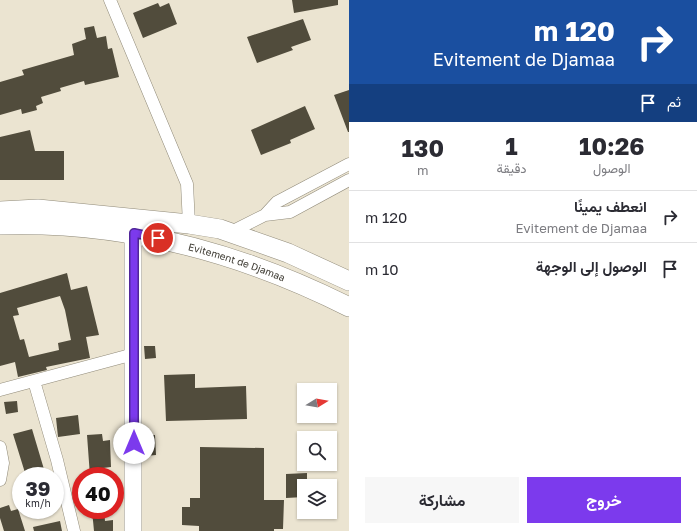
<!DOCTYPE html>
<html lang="ar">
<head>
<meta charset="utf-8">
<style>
  :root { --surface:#fff; --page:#f7f7f7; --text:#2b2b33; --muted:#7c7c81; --line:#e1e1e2; --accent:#7c3aed }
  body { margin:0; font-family:"Golos Text",Vazirmatn,sans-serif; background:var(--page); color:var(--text); direction:rtl; height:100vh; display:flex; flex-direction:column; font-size:15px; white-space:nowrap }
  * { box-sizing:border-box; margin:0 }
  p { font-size:13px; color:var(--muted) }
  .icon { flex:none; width:22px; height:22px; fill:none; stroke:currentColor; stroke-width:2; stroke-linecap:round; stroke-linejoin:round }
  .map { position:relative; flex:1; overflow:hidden; direction:ltr }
  .side { display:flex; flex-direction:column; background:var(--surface); width:348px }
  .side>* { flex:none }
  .hud { background:#1a4fa0; color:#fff; overflow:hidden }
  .needle { width:26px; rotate:79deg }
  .buttons { position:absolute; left:297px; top:383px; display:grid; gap:8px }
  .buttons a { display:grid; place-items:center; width:40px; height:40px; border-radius:0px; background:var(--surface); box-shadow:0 1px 3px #0004; font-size:20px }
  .speed { position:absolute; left:12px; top:467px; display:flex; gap:8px; font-size:20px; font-weight:700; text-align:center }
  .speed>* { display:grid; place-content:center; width:52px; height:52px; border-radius:50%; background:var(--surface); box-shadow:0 1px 3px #0004; line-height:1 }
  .speed small { font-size:10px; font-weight:400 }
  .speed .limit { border:6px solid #d22; background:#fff; color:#111 }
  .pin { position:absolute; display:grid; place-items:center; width:34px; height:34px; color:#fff; margin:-17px; border:2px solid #fff; border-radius:50%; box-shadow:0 1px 4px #0007 }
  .me { position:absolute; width:44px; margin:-22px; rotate:0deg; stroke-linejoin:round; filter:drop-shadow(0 0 3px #0008) }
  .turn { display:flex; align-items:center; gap:14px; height:84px; padding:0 16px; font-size:18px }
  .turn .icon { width:52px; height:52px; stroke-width:2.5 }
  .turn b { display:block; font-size:28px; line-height:34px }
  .then { display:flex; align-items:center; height:38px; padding:0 16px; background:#0003; gap:8px; font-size:15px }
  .eta { display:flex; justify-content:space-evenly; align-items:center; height:68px; text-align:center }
  .eta b { font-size:24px; font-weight:700; line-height:28px }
  .cta { display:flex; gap:8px; margin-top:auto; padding:8px 16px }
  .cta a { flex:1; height:46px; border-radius:0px; background:var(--accent); color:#fff; font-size:16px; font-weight:700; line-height:46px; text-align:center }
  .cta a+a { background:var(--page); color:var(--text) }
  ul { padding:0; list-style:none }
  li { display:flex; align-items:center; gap:12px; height:52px; padding:0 16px; border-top:1px solid var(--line) }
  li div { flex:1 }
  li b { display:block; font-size:15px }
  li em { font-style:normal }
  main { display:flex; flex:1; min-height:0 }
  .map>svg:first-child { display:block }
</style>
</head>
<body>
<main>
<section class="side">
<div class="hud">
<div class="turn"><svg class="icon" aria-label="right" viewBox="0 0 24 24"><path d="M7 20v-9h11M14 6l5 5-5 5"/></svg><div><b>120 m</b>Evitement de Djamaa</div></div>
<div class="then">ثم<svg class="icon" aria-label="arrive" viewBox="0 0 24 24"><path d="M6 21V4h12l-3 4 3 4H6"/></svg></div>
</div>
<div class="eta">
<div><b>10:26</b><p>الوصول</p></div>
<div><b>1</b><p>دقيقة</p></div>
<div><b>130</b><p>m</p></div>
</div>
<ul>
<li><svg class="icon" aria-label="right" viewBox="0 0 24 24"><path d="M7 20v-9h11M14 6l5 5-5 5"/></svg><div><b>انعطف يمينًا</b><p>Evitement de Djamaa</p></div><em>120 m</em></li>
<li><svg class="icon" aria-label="arrive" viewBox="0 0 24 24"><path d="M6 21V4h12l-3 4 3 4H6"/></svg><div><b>الوصول إلى الوجهة</b></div><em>10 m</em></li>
</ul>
<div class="cta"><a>خروج</a><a>مشاركة</a></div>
</section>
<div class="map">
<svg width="349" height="531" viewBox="0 0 349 531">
  <rect width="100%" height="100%" fill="#ebe4d1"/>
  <!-- building -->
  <path fill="#514c3c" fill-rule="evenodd" d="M 292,0 L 338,0 L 338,5 L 294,13 Z
    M 158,3 L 160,7 L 169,3 L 177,24 L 143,38 L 133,13 Z
    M 303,19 L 311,40 L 291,47 L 293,50 L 257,63 L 247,37 Z
    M 94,26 L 97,38 L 106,36 L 108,49 L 112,48 L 119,77 L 85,85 L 84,81 L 60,88 L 61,91 L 41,97 L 43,103 L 36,106 L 37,110 L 22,114 L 21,109 L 0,115 L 0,82 L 24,75 L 22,70 L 74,55 L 72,44 L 86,39 L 84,28 Z
    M 349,90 L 349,132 L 348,132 L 334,95 Z
    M 305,106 L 315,129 L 290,140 L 291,143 L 261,155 L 251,130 Z
    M 30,130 L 35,151 L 64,151 L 64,180 L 0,180 L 0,137 Z
    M 67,273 L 71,290 L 87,286 L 99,335 L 86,337 L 90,358 L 46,367 L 47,370 L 18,377 L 15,362 L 0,366 L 0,293 ZM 60,296 L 65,310 L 71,340 L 58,343 L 59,350 L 29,357 L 24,339 L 20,340 L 13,316 L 19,315 L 17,308 Z
    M 144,346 L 155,346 L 156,358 L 145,359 Z
    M 195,374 L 195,388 L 246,386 L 247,419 L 166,421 L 164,375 Z
    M 17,401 L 18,412 L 6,414 L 4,402 Z
    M 78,415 L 80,434 L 58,437 L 56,418 Z
    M 32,429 L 46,476 L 26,476 L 13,434 Z
    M 102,434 L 103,441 L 110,440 L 111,467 L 103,468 L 103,476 L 90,476 L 87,435 Z
    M 144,435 L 155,435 L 156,455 L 145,456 Z
    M 200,447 L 264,448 L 264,500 L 284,500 L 283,529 L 274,529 L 274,531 L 199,531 L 199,526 L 182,525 L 182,507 L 190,507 L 190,498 L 200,498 Z
    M 307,473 L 307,486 L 304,486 L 304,497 L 286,498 L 286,474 Z
    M 9,505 L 11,511 L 18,509 L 25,531 L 4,531 L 0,518 L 0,508 Z
    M 92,510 L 104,510 L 105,521 L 113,520 L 113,531 L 94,531 Z
    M 60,521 L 62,531 L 34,531 L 33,527 Z"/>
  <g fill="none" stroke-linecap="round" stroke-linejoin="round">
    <defs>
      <path id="street" d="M 110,0 L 187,184 L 189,224
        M 265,215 L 277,202 L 349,164
        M 231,232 L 265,215 L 290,212 L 349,180
        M 34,381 L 57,460 L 74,531
        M 0,390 L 134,354
        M 0,447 L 3,463 L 0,480"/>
      <path id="secondary" d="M 133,531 L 133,233"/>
      <g id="primary">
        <path d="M 0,211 L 38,209 L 189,224 L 220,229 L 288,253 L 349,281"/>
        <path id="s1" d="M 0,225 C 122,221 240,252 349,307"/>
      </g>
    </defs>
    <!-- street casing -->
    <use href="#street" stroke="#918b7a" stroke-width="13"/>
    <!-- secondary casing -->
    <use href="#secondary" stroke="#918b7a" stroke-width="18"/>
    <!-- primary casing -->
    <use href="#primary" stroke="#918b7a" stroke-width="20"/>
    <!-- street -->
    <use href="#street" stroke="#fff" stroke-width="12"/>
    <!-- secondary -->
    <use href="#secondary" stroke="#fff" stroke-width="17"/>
    <!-- primary -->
    <use href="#primary" stroke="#fff" stroke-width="19"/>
  </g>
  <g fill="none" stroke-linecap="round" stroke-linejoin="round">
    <defs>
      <path id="route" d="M 134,443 L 134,233 L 158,238"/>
    </defs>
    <!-- route casing -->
    <use href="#route" stroke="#51269a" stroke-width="10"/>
    <!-- route -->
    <use href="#route" stroke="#7c3aed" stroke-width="7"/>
  </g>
  <g text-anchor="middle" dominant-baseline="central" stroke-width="4" stroke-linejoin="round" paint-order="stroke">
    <!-- street labels -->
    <g font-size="10" fill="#3d3a32" stroke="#ebe4d1">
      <text stroke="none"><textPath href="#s1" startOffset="241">Evitement de Djamaa</textPath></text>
    </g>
  </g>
</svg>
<div class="buttons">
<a><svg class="needle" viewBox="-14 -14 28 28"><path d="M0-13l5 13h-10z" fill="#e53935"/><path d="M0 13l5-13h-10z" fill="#7c7c81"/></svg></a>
<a><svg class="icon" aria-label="search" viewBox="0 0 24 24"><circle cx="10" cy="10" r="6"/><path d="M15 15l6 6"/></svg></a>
<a><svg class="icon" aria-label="layers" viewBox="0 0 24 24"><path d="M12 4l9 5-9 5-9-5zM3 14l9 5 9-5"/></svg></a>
</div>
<div class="speed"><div>39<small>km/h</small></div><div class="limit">40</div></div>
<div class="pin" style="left:158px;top:238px;background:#d93025"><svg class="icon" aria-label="arrive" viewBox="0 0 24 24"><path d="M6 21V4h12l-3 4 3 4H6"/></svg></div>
<svg class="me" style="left:134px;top:443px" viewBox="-20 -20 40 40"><circle r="19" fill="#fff"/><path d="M0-13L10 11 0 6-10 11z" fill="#7c3aed"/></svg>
</div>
</main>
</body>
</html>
